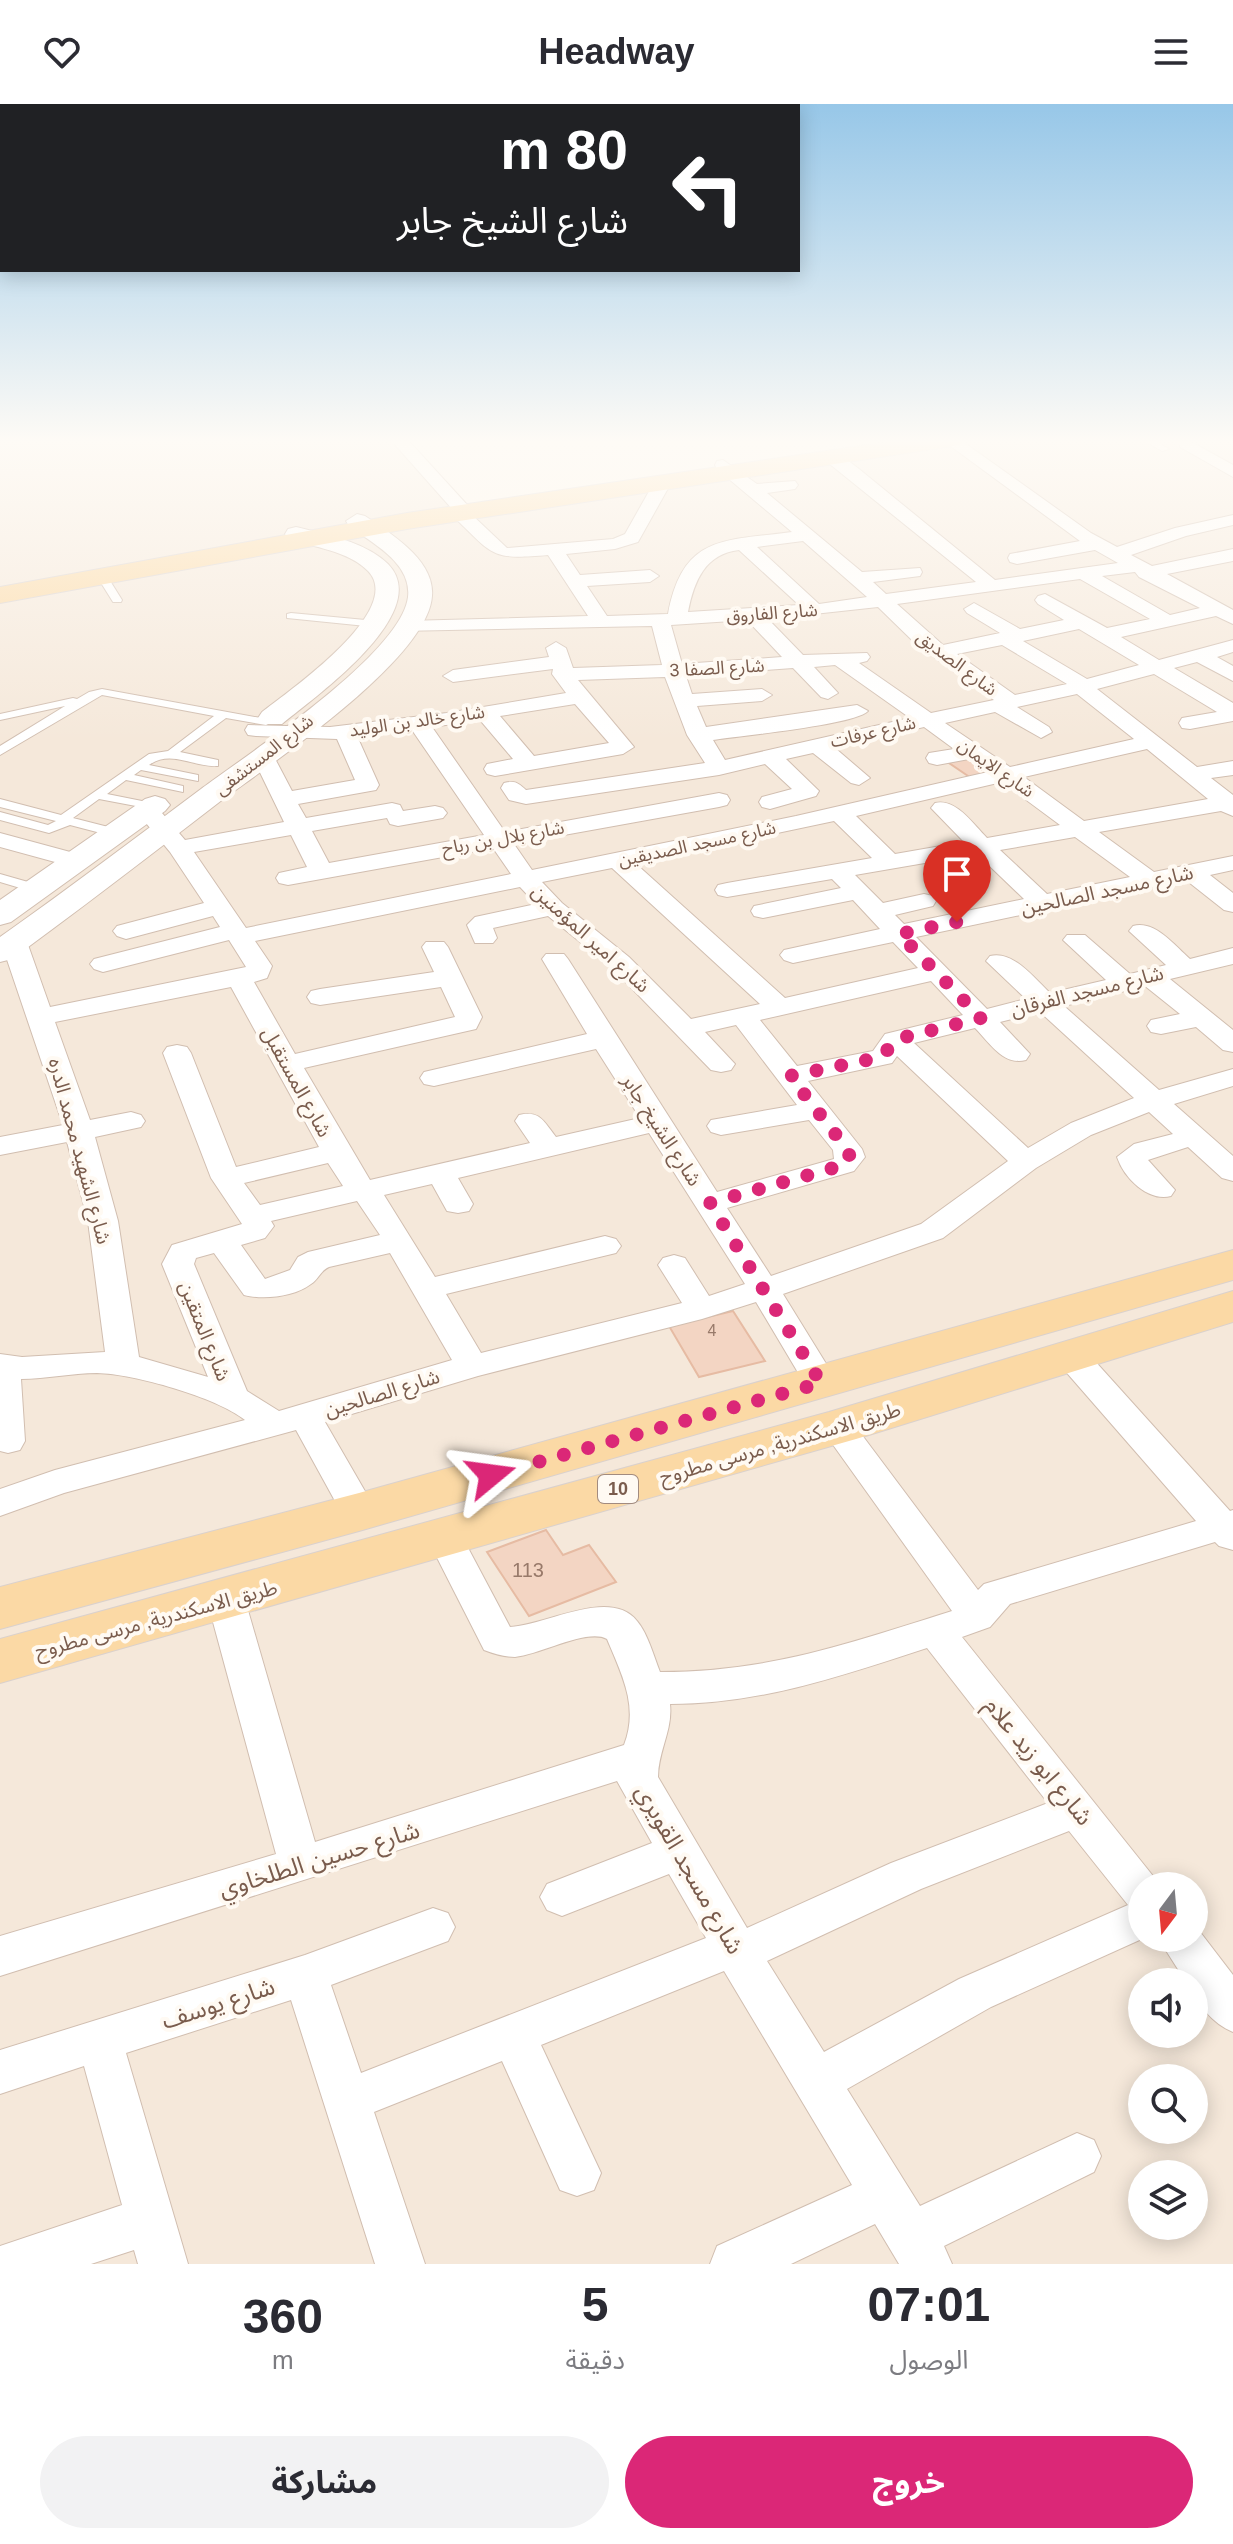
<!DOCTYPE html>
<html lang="ar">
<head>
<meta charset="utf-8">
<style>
  :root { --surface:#fff; --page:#f2f2f3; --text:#2b2b33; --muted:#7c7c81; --accent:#db2777 }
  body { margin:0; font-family:Helvetica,"Noto Sans Arabic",sans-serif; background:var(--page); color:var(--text); direction:rtl; height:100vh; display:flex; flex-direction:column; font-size:30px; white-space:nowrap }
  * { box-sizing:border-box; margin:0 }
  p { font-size:26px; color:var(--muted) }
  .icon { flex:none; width:44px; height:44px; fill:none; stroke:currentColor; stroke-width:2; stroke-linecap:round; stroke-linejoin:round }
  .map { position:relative; height:2160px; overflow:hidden; direction:ltr }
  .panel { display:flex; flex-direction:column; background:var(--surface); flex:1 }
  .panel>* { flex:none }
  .top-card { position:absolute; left:0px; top:0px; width:800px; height:168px; box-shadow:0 4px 20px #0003; direction:rtl; background:#202124; color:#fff; overflow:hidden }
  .needle { width:52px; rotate:196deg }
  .buttons { position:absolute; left:1128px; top:1768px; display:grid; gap:16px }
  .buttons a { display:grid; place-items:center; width:80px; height:80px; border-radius:50%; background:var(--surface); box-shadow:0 4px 20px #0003; font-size:40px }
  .pin { position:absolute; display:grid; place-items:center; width:68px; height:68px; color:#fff; margin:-82px -34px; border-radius:50% 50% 50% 0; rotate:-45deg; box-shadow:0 0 8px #0007 }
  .pin .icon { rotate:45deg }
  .me { position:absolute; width:88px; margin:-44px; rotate:74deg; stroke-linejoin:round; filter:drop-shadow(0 0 6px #0008) }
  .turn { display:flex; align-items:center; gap:28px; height:168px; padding:0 40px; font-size:36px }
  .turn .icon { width:104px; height:104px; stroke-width:2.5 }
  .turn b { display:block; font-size:56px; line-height:68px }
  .eta { display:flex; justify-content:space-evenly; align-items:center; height:136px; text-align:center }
  .eta b { font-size:48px; font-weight:700; line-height:56px }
  .action { display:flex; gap:16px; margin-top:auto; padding:16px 40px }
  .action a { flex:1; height:92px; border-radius:48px; background:var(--accent); color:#fff; font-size:32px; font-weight:700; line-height:92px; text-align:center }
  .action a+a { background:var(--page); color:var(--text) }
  header { display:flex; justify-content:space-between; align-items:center; height:104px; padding:0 40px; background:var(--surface); font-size:36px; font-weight:700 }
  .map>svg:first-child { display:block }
</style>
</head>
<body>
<header><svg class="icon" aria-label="menu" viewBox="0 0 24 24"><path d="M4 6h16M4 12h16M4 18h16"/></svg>Headway<svg class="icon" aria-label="heart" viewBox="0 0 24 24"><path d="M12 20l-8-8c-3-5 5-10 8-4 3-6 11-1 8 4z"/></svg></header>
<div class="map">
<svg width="1233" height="2160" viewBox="0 0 1233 2160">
  <rect width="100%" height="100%" fill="#fdf6ec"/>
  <!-- residential -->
  <path fill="#f5e8da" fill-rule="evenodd" d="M 0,335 L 403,335 L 465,405 L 921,335 L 1233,335 L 1233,2160 L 0,2160 ZM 1142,1782 L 1194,1782 L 1194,1834 L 1142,1834 ZM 1142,1878 L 1194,1878 L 1194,1930 L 1142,1930 ZM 1142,1974 L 1194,1974 L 1194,2026 L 1142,2026 ZM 1142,2070 L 1194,2070 L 1194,2122 L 1142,2122 Z"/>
  <!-- building -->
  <path fill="#f3d5c3" stroke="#e6bba3" stroke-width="2" d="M 972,651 L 997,668 L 971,674 L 946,657 Z
    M 733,1207 L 765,1257 L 699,1273 L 669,1222 Z
    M 546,1426 L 563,1451 L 589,1441 L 616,1478 L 529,1512 L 487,1448 Z"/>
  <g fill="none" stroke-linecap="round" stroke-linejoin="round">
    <defs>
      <path id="service" d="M 1141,335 L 1151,335 L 1169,345 L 1162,347 Z
        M 99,472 L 107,472 L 122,496 L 121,498 L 113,498 L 98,474 Z
        M 291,509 L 376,517 L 381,520 L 376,523 L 287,514 L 287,510 Z
        M 102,585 L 266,615 L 272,618 L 266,621 L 226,614 L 180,648 L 218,656 L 218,662 C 195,664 171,645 149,661 L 198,671 L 198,677 L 141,666 L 134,671 L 183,682 L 183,688 L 126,676 L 107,690 L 157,700 L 157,706 L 99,695 L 73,714 L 120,726 L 120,732 L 116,733 L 70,721 L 49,729 L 0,716 L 0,708 L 48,721 L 56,717 L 0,703 L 0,695 L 61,711 L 149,650 L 168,647 L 214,612 L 102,591 L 0,651 L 0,642 L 65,602 L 0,616 L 0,610 L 73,594 L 77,595 L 89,588 Z
        M 0,770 L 42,782 L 44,785 L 37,789 L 0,778 Z"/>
      <path id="minor" d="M 390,335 L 407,335 L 470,404 L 471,410 L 507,444 L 613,435 L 625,430 L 656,375 L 668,375 L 671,379 L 638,438 L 615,445 L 566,450 L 580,471 L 650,466 L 659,472 L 650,478 L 587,482 L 607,512 L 668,510 C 683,430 725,437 792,428 L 717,365 L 715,361 L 717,357 L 723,356 L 757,380 L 795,377 L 798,381 L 795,385 L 767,389 L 862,468 L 920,464 L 922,468 L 920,472 L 873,478 L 886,490 L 976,478 L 826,357 L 824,353 L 826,349 L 838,349 L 859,365 L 995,476 L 1118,459 L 1095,446 L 1017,460 L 1010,458 L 1008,454 L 1010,450 L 1080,437 L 941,335 L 959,335 L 1091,429 L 1117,443 L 1175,424 L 1233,411 L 1233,421 L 1186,432 L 1131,451 L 1152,462 L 1233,445 L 1233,457 L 1167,470 L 1233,506 L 1233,520 L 1216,512 L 1121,533 L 1159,556 L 1233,536 L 1233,548 L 1217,553 L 1233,562 L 1233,577 L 1197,558 L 1174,564 L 1233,599 L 1233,617 L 1190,625 L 1182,624 L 1179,619 L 1182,614 L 1217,608 L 1154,570 L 1097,585 L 1197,663 L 1233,657 L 1233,671 L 1211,674 L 1233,691 L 1233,712 L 1221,707 L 1099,728 L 1154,768 L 1233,752 L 1233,766 L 1210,771 L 1233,789 L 1233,808 L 1224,806 L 1186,776 L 916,833 L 987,905 L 1026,895 L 986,857 L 990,852 C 1013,846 1034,874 1050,889 L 1106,876 L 1063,836 L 1067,831 L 1085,831 L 1130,870 L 1166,861 L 1129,827 L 1133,822 C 1155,816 1174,841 1190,855 L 1233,844 L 1233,860 L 1170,875 L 1233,926 L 1233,948 L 1223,946 L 1196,923 L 1161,930 L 1151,928 L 1147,922 L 1151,916 L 1180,910 L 1145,882 L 1064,902 L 1159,986 L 1233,965 L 1233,982 L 1174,1000 L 1233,1052 L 1233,1077 L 1222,1074 L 1188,1043 L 1148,1056 L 1175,1086 L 1171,1092 C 1148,1098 1124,1074 1117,1053 L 1134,1040 L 1173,1030 L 1149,1008 L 1091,1031 L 1036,1064 L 943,1134 L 783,1190 L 838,1279 L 833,1287 L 821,1290 L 809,1287 L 756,1198 L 702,1215 L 478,1272 L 325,1318 L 377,1408 L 372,1417 L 359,1421 L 346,1417 L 296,1326 L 64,1389 L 0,1412 L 0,1385 L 55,1366 L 245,1316 C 216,1293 134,1270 97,1269 C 71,1269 47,1275 21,1275 L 25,1337 L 20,1346 L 8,1349 L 0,1347 L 0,1250 L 22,1253 L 105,1248 L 88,1117 L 67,1038 L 0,1051 L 0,1033 L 63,1021 L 1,838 L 5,833 L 23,833 L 27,838 L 50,903 L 246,863 L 229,836 L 103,868 L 94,865 L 90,860 L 94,855 L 220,823 L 213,812 L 126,835 L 117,832 L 113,827 L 117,822 L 204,799 L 170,748 L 136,707 L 140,702 L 156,702 L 185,736 L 284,718 L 252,652 L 263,645 L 271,647 L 292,687 L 355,676 L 337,635 L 256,632 L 248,631 L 245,626 L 248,621 L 330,623 L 447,609 L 566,589 L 552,570 L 553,565 L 453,578 L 443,572 L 453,566 L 549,553 L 546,544 L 556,538 L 566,544 L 573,564 L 662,561 L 652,522 L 399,527 L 396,523 L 399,519 L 406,517 L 588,512 L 548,451 C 491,456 494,452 454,413 L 453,406 ZM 803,437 L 867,493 L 819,500 L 757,443 ZM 739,446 L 799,501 L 688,508 C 694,477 705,450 739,446 ZM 1135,468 L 1139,473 L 1200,504 L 1170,511 L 1102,472 ZM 1080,475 L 1150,515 L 1107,524 L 1045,490 L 1038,492 L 1035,496 L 1038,500 L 1064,516 L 1020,525 L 974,499 L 964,505 L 967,509 L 1000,529 L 943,541 L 897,500 ZM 878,503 L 916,540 L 994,596 L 931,609 L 859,559 L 867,557 L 870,553 L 867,549 L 803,551 L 768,515 ZM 747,516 L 782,553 L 682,560 L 671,521 ZM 1079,525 L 1139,561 L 1087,575 L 1023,537 ZM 1002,541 L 1067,580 L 1015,591 L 957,550 ZM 835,561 L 910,614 L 725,656 L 713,636 C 738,632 855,621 868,607 L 857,601 L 706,623 L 697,602 L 762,597 L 772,591 L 762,585 L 692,590 L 686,572 L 793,564 L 821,593 L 828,595 L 838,589 L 814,563 ZM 665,573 L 687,631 L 705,659 L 526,686 C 518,679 515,676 504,679 L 501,684 L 509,696 L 526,700 L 719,671 L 765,660 L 792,685 L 762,693 L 759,698 L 762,703 L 770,705 L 816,692 L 819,687 L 786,655 L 813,649 L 851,679 L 859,681 L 870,674 L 835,644 L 924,623 L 954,645 L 929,649 L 926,654 L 929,659 L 937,661 L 969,655 L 988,668 L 796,712 L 532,766 L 514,740 L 719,703 L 727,701 L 730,696 L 727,691 L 719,689 L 505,728 L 432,623 L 480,616 L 513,655 L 487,660 L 484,665 L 487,670 L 495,672 L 623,650 L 634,643 L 578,576 ZM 1077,590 L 1134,635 L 1010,663 L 945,619 L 995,608 L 1041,634 L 1052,628 L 1049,623 L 1017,603 ZM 575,600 L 609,639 L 534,652 L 500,612 ZM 412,626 L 484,731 L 329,759 L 312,727 L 387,714 L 390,720 L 398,722 L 443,714 L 447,709 L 443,704 L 435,702 L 403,707 L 400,701 L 392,699 L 306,714 L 298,700 L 376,686 L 379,681 L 357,632 ZM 1147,645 L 1208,695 L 1084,717 L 1024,673 ZM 1002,678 L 1060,721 L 987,734 C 973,720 956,694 935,699 L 931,704 L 964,738 L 895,750 L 856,712 ZM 834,717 L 872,754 L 727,779 L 718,781 L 715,786 L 718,791 L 727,793 L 832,775 L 841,784 L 754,802 L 751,807 L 754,812 L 763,814 L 853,796 L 880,825 L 784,846 L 780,851 L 784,856 L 793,859 L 893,838 L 918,864 L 785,894 L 635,759 ZM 291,731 L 307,763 L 279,769 L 276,774 L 279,779 L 288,781 L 493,744 L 511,770 L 246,824 L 194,748 ZM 1075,733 L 1130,773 L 1047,790 L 1000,746 ZM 977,750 L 1024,795 L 904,820 L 895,811 L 933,802 L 936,797 L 933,792 L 924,790 L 883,799 L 855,771 ZM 612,764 L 760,900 L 691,915 L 629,853 L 562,799 L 542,778 ZM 520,783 L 536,800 L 475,813 L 467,821 L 475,839 L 493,839 L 497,834 L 493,824 L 548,812 L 611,863 L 711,966 L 721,968 L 731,966 L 735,960 L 705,928 L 736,921 L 797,1001 L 711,1016 L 707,1022 L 711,1028 L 721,1031 L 809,1016 L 833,1046 L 834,1055 L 717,1088 L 568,855 L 564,850 L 546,850 L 542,855 L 587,930 L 424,968 L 420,974 L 424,980 L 434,982 L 596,945 L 640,1014 L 556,1033 C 544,1018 540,1006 519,1011 L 515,1017 L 530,1039 L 370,1076 L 304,964 L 476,925 L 482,913 L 448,843 L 444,838 L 426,838 L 422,843 L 434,868 L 320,885 L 311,887 L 307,893 L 311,899 L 320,901 L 441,883 L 455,913 L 295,950 L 254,878 L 267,874 L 272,862 L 255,837 ZM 931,877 L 963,911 L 885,930 L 873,947 L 797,962 L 760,916 ZM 231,883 L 319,1043 L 236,1063 L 191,949 L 187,943 L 177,941 L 167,943 L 163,949 L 211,1074 L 242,1120 L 172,1141 L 162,1160 L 208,1273 L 139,1253 L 118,1117 L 95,1033 L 141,1023 L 145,1017 L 141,1011 L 131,1008 L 90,1016 L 55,918 ZM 1040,908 L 1134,994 L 1071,1019 L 1028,1044 L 914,939 L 975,924 C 990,939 1003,962 1026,956 L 1030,950 L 1000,918 ZM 897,952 L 1008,1057 L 921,1120 L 771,1172 L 727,1104 L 854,1067 L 865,1053 L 862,1045 L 808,977 L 892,959 ZM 649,1029 L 745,1180 L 709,1192 L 685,1154 L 674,1151 L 663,1154 L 658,1161 L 682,1199 L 481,1249 L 446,1190 L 616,1149 L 621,1142 L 616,1135 L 605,1132 L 435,1173 L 384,1091 L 432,1080 L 447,1107 L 458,1109 L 469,1107 L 473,1100 L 458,1074 ZM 328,1059 L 343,1082 L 260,1101 L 244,1079 ZM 357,1097 L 380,1131 L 308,1148 L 298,1153 L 290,1166 L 265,1175 L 241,1141 L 265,1134 L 274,1122 L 271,1117 ZM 214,1149 L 244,1191 C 263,1196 294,1193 311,1180 C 319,1175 320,1167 329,1163 L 390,1149 L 452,1256 L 279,1307 L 247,1287 L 194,1160 L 196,1154 Z
        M 1186,335 L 1233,361 L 1233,373 L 1180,343 L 1180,337 Z
        M 0,729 L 85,752 L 89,757 L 85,762 L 77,764 L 0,743 Z
        M 1072,1242 L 1084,1245 L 1230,1407 L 1233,1406 L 1233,1446 L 1219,1442 L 1215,1438 L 1010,1500 L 990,1523 L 962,1533 L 1161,1782 L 1142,1782 L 1144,1834 L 991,1903 L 847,1985 L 920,2102 L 1077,2029 L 1094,2036 L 1101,2052 L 1094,2068 L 944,2142 L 952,2160 L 899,2160 L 875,2120 L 791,2160 L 710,2160 L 717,2142 L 852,2081 L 724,1867 L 541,1941 L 601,2069 L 594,2086 L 577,2092 L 560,2086 L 502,1957 L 374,2008 L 425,2160 L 375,2160 L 291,1896 L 126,1949 L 188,2160 L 138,2160 L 134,2146 L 91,2160 L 0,2160 L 0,2142 L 122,2101 L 84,1962 L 0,1990 L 0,1946 L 305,1851 L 433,1804 L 448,1809 L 455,1823 L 448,1837 L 331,1881 L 361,1969 L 706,1834 L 669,1770 L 562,1812 L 547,1806 L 540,1793 L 547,1780 L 652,1739 L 617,1677 L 0,1872 L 0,1832 L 276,1750 L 207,1496 L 213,1486 L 226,1482 L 239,1486 L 245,1496 L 315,1738 L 624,1641 C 639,1603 622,1571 607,1535 C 587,1524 540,1551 515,1553 C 505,1553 494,1550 484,1546 L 427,1434 L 432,1425 L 445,1421 L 458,1425 L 510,1523 C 545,1522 610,1483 637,1517 C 648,1530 654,1553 660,1568 C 770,1568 850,1539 952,1507 L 826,1331 L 821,1323 L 826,1315 L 838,1311 L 850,1315 L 978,1486 L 984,1480 L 1196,1417 L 1060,1261 L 1055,1253 L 1060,1245 ZM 927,1544 L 1048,1699 L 891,1759 L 747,1824 L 658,1673 C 658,1647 673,1626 670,1600 C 760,1600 842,1572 927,1544 ZM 1069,1727 L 1128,1801 L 959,1875 L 824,1948 L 767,1857 L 921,1785 Z
        M 1194,1820 L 1233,1871 L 1233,1928 C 1214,1920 1194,1900 1194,1878 L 1186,1878 L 1158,1834 L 1194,1834 Z"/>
      <path id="tertiary" d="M 357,410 L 365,412 C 391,430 435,456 432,492 C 428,555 272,659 222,696 C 161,743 100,790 39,835 L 12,855 L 0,858 L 0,833 C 68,785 134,735 201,685 C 248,650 401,550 408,493 C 412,459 372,439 349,422 L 346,417 Z
        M 296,423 C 325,430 366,438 388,460 C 435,508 315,593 282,620 L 262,620 L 258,614 L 262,608 C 289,587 406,506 368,467 C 349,447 313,443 288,435 L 285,430 L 288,425 Z
        M 155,692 L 165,695 L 170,701 L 165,707 L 11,818 L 0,821 L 0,796 L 145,695 Z"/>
      <path id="primary" d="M 907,335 L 965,335 L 961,340 L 953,342 L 407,425 L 0,499 L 0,483 L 407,409 Z
        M 1233,1146 L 1233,1176 L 359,1427 L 0,1525 L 0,1483 L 359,1389 Z
        M 1233,1187 L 1233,1218 L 856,1335 L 0,1579 L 0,1535 L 829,1308 Z"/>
    </defs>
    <!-- service casing -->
    <use href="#service" stroke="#d1beb0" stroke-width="2"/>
    <!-- minor casing -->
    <use href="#minor" stroke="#d1beb0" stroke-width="2"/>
    <!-- tertiary casing -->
    <use href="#tertiary" stroke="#d1beb0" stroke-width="2"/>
    <!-- primary casing -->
    <use href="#primary" stroke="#dad1cd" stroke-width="2"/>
    <!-- service -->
    <use href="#service" fill="#fff" fill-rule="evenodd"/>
    <!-- minor -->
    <use href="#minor" fill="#fff" fill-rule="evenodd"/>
    <!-- tertiary -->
    <use href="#tertiary" fill="#fff" fill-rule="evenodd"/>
    <!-- primary -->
    <use href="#primary" fill="#fbd9a5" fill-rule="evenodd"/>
  </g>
  <!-- sky -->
  <linearGradient id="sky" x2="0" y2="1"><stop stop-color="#97c7e8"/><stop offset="0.53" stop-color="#fefbf6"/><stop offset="1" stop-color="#fefbf6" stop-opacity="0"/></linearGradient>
  <rect width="1233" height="637" fill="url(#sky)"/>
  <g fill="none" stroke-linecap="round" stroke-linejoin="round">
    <!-- route -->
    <path stroke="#db2777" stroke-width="14" stroke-dasharray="0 25.2" d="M 491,1371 L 821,1279 L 710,1099 L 844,1061 L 850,1053 L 847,1045 L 790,972 L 882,953 L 895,936 L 901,934 L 981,914 L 899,830 L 957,818"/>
  </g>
  <g text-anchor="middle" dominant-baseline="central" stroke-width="8" stroke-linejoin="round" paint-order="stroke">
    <!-- number labels -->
    <g font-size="16" fill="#987a6a">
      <text x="712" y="1226">4</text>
    </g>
    <!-- far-street labels -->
    <g font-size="18" fill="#7a5c4d" stroke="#fffaf3">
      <text transform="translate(772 509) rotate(-4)">شارع الفاروق</text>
      <text transform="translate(957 559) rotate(37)">شارع الصديق</text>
      <text transform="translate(717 564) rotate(-3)">شارع الصفا 3</text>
      <text transform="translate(417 617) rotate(-8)">شارع خالد بن الوليد</text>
      <text transform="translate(873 628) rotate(-13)">شارع عرفات</text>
      <text transform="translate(264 651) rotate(-38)">شارع المستشفى</text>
      <text transform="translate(996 664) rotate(35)">شارع الايمان</text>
      <text transform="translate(503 734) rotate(-10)">شارع بلال بن رباح</text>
      <text transform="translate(697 740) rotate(-12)">شارع مسجد الصديقين</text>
    </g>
    <!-- shield labels -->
    <rect fill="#fffaf3" stroke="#a28b7f" stroke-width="2" x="598" y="1371" width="40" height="28" rx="6"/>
    <g font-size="18" font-weight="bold" fill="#7a5c4d">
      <text x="618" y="1385">10</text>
    </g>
    <!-- street labels -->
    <g font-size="20" fill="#7a5c4d" stroke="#fffaf3">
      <text transform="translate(1107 786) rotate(-12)">شارع مسجد الصالحين</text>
      <text transform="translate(591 834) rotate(42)">شارع امير المؤمنين</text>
      <text transform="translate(1087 887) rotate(-14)">شارع مسجد الفرقان</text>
      <text transform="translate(297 978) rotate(61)">شارع المستقبل</text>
      <text transform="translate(662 1026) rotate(57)">شارع الشيخ جابر</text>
      <text transform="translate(80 1047) rotate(75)">شارع الشهيد محمد الدره</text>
      <text transform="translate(205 1227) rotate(68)">شارع المتقين</text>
      <text transform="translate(382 1289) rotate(-17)">شارع الصالحين</text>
      <text transform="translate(780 1339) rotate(-16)">طريق الاسكندرية, مرسى مطروح</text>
      <text transform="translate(156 1515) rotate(-15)">طريق الاسكندرية, مرسى مطروح</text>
    </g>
    <!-- near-number labels -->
    <g font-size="20" fill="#987a6a">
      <text x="528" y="1466">113</text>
    </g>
    <!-- near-street labels -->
    <g font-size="24" fill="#7a5c4d" stroke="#fffaf3">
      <text transform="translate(1039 1657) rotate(51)">شارع ابو زيد علام</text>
      <text transform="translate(319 1755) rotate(-17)">شارع حسين الطلخاوي</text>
      <text transform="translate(690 1765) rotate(60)">شارع مسجد القويري</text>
      <text transform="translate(218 1899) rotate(-18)">شارع يوسف</text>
    </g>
  </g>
</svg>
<div class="buttons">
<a><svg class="needle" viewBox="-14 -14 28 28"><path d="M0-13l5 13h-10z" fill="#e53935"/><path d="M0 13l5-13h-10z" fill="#7c7c81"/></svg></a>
<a><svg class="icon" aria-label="sound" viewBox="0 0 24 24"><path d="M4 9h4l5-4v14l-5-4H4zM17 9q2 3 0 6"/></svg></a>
<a><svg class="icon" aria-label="search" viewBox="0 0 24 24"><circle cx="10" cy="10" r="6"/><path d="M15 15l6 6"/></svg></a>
<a><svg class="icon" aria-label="layers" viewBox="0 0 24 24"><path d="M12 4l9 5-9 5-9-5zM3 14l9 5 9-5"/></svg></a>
</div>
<div class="pin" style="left:957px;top:818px;background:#d93025"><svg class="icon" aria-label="arrive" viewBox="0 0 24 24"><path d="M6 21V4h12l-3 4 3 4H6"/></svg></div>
<svg class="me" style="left:491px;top:1371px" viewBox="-20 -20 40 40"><path d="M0-17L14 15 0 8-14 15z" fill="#db2777" stroke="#fff" stroke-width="4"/></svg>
<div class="top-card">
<div class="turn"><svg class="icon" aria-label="left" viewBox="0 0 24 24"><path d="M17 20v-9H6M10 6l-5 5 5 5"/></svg><div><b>80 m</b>شارع الشيخ جابر</div></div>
</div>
</div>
<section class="panel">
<div class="eta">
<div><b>07:01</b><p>الوصول</p></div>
<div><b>5</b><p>دقيقة</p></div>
<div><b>360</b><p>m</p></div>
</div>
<div class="action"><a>خروج</a><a>مشاركة</a></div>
</section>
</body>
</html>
